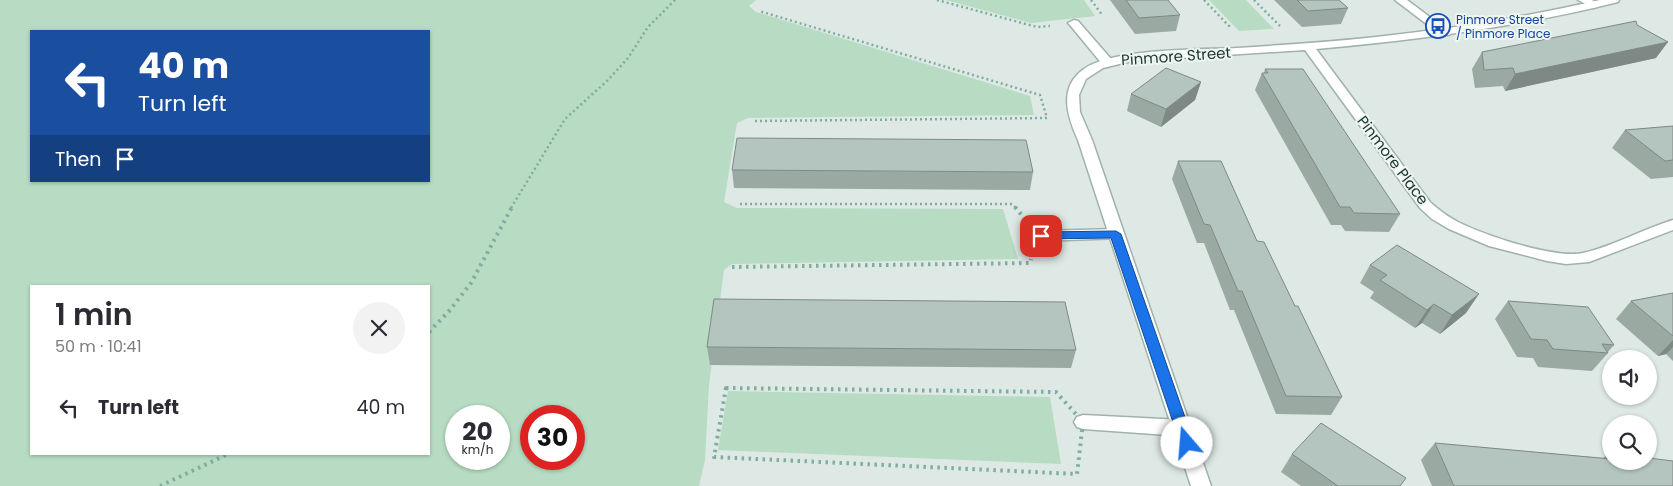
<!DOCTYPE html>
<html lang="en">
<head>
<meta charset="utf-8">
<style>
  :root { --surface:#fff; --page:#f2f2f3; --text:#2b2b33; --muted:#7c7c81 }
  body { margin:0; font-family:Poppins,sans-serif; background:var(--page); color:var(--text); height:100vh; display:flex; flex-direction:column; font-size:19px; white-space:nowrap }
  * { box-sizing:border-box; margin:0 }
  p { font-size:16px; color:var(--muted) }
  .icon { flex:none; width:28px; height:28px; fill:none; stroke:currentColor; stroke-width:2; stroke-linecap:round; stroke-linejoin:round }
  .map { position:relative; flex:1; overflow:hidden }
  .drawer { position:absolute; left:30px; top:285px; width:400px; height:170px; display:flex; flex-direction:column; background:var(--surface); border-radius:0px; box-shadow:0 1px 4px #0004 }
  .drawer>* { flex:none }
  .banner { position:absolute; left:30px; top:30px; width:400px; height:152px; border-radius:0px; box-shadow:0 1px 4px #0004; background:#1a4fa0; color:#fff; overflow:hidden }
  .controls { position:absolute; left:1602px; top:350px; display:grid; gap:10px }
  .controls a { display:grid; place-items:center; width:55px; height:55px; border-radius:50%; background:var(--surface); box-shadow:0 1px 4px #0004; font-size:25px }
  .speed { position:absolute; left:445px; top:405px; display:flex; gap:10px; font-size:25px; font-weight:700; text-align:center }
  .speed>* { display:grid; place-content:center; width:65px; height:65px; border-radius:50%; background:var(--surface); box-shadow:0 1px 4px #0004; line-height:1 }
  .speed small { font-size:12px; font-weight:400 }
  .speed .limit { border:8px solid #d22; background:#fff; color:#111 }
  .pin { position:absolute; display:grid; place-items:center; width:42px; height:42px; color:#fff; margin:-21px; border-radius:10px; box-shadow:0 2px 8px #0006 }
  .me { position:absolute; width:55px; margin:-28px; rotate:342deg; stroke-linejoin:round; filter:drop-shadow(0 0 4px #0008) }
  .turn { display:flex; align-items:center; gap:18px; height:105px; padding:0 25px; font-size:22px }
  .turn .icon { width:65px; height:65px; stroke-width:2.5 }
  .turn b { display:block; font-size:35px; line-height:42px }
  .then { display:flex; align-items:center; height:48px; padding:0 25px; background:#0003; gap:10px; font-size:19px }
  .round { display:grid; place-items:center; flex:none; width:52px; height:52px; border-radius:26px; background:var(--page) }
  .head { display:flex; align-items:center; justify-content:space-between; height:85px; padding:0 25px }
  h1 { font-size:30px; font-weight:600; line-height:38px }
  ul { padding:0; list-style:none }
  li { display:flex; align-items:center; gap:15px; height:75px; padding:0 25px }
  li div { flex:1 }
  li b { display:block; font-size:19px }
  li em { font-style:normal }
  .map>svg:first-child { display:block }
</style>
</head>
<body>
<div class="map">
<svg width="1673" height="486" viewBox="0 0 1673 486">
  <rect width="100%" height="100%" fill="#dee9e5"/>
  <!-- green -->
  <path fill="#b7dbc3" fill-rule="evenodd" d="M 0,0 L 756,0 L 749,6 L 756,12 L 1030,96 L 1034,115 L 748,118 L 737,123 L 724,202 L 737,208 L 1003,209 L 1018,259 L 732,264 L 724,270 L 709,385 L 705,460 L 699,486 L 0,486 ZM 31,31 L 429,31 L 429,181 L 31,181 ZM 31,286 L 429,286 L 429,454 L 31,454 ZM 456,416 L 499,416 L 499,459 L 456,459 ZM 531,416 L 574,416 L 574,459 L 531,459 Z
    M 946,0 L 1084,0 L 1095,16 L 1031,23 Z
    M 1209,0 L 1246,0 L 1274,29 L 1239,31 Z
    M 728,391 L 1050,397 L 1061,464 L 718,450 Z"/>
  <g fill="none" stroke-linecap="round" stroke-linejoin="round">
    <defs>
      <path id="lane" d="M 1395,0 L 1407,0 L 1451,33 L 1449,35 L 1441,35 Z
        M 1578,0 L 1592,0 L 1599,5 L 1594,8 Z
        M 1074,20 L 1078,21 L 1111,59 L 1113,62 L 1111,65 L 1103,65 L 1070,25 L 1068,23 Z
        M 1116,229 L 1121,230 L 1123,234 L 1121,238 L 1041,241 L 1036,240 L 1034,236 L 1036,232 L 1041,231 Z
        M 1083,415 L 1182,420 L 1188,423 L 1191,428 L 1188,433 L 1182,436 L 1083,429 L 1077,427 L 1074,422 L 1077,417 Z"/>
      <path id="street" d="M 1600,0 L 1619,0 L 1618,2 C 1518,27 1418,40 1316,49 L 1430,202 C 1439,210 1447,216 1458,222 C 1484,235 1554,259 1583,253 C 1614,246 1643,229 1673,220 L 1673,230 L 1589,262 L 1566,264 L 1547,261 L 1489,246 L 1449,229 L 1432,219 L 1420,208 L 1305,50 L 1132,61 L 1103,68 L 1086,79 L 1079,95 L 1080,112 L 1092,140 L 1211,486 L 1191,486 L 1078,140 C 1067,116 1058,87 1084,69 C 1113,48 1199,50 1237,48 C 1283,45 1330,42 1376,37 C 1452,29 1526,17 1600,0 Z"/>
    </defs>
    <!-- lane casing -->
    <use href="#lane" stroke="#a1b1ac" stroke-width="3"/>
    <!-- street casing -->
    <use href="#street" stroke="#a1b1ac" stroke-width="3"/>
    <!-- path-far1 -->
    <path stroke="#7fada1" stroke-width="2.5" stroke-dasharray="2 3" stroke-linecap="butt" d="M 937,0 L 1037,27 L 1050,26
      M 1091,0 L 1103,16
      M 1204,0 L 1231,28
      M 1254,0 L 1280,26
      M 755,121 L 1047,118 L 1040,95 L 759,11
      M 740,204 L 1012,204 L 1016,208
      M 511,208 L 565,119 L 608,80 L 628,58 L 648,27 L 675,0"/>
    <!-- path -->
    <path stroke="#7fada1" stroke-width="4" stroke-dasharray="2.5 4.5" stroke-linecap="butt" d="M 1015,207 L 1025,219
      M 732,267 L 1030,263 L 1031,259
      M 429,332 L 450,310 L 471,283 L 512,207
      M 726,388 L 1056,392 L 1083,422 L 1077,474 L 714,457 Z
      M 160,486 L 228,454"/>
    <!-- lane -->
    <use href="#lane" fill="#fff" fill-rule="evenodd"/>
    <!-- street -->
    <use href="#street" fill="#fff" fill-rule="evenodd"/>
  </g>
  <!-- wall -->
  <path fill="#9ba9a3" d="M 1110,0 L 1168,0 L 1180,15 L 1176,31 L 1135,34 Z
    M 1274,0 L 1339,0 L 1348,8 L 1341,24 L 1302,27 Z
    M 1637,25 L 1656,58 L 1505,91 L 1503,86 L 1475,88 L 1472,69 L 1482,52 Z
    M 1265,69 L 1400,214 L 1389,232 L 1345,231 L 1341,225 L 1331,225 L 1255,90 L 1262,73 L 1264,73 Z
    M 1201,82 L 1195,100 L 1161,127 L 1127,111 L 1131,94 Z
    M 1673,126 L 1673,177 L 1651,179 L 1612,148 L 1625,130 Z
    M 1178,161 L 1257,241 L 1295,306 L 1342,397 L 1331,415 L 1276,414 L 1234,310 L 1230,310 L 1204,243 L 1197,243 L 1172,179 Z
    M 732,170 L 1033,172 L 1030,190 L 734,188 Z
    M 1370,265 L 1466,313 L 1440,334 L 1422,323 L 1415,328 L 1370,298 L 1374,292 L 1360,283 Z
    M 1673,293 L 1673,361 L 1666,354 L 1658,356 L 1616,319 L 1631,301 Z
    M 1508,301 L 1614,345 L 1608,352 L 1608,353 L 1592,371 L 1538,367 L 1533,358 L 1517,357 L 1495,319 Z
    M 707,347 L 1076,350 L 1071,368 L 710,365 Z
    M 1435,443 L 1603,458 L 1608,454 L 1673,486 L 1432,486 L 1421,460 Z
    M 1292,454 L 1400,486 L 1301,486 L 1281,472 Z"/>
  <!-- shaded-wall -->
  <path fill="#7e8985" d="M 1668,42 L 1656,58 L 1505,91 L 1515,74 Z
    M 1201,82 L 1195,100 L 1161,127 L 1166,109 Z
    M 1479,294 L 1466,313 L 1440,334 L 1452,315 Z
    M 1434,304 L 1422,323 L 1415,328 L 1427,310 Z
    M 1673,340 L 1673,347 L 1666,354 L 1658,356 Z"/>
  <!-- building -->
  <path fill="#b4c4be" stroke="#7e8985" d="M 1126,0 L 1168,0 L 1180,15 L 1139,18 Z
    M 1297,0 L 1339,0 L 1348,8 L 1308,11 Z
    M 1636,21 L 1637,25 L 1668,42 L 1515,74 L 1513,68 L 1484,70 L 1482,52 Z
    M 1166,68 L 1201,82 L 1166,109 L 1131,94 Z
    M 1265,69 L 1303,69 L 1400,214 L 1354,213 L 1350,207 L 1340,207 L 1262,73 L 1268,73 Z
    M 1673,126 L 1673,160 L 1665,161 L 1625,130 Z
    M 737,138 L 1026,140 L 1033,172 L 732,170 Z
    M 1178,161 L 1221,161 L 1257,241 L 1264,242 L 1295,306 L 1298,306 L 1342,397 L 1286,396 L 1242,291 L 1238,291 L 1210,225 L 1204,224 Z
    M 1397,245 L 1479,294 L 1452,315 L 1434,304 L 1427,310 L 1380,280 L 1387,275 L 1370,265 Z
    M 1673,293 L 1673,336 L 1631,301 Z
    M 714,299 L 1065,302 L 1076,350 L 707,347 Z
    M 1508,301 L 1588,307 L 1614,345 L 1602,344 L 1608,353 L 1553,349 L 1547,340 L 1531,339 Z
    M 1321,423 L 1406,478 L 1400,486 L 1338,486 L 1292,454 Z
    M 1435,443 L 1611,459 L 1608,454 L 1611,454 L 1611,461 L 1649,461 L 1649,458 L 1673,461 L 1673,486 L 1454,486 Z"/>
  <!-- route -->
  <path fill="#1a73e8" stroke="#114b97" d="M 1116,231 L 1121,234 L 1194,443 L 1192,447 L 1187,449 L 1182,447 L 1180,443 L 1111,238 L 1041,239 L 1035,236 L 1041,232 Z"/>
  <!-- icons -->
  <defs>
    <symbol id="bus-ring" viewBox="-11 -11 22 22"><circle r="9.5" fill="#eef6f3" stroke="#1a4fb4" stroke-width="1.5"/><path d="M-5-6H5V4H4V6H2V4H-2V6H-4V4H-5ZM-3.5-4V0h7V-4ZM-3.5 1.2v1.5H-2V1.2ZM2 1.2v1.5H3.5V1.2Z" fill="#1a4fb4"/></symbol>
  </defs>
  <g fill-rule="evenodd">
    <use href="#bus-ring" x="1424" y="12" width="28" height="28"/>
  </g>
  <g text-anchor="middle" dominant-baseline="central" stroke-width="4" stroke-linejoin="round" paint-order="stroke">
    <!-- far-transit labels -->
    <g font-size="12" fill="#164399" stroke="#eef6f3" text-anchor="start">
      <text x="1456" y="19">Pinmore Street<tspan x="1456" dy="14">/ Pinmore Place</tspan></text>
    </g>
    <!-- street labels -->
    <g font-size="15" fill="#203934" stroke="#eef6f3">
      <text transform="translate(1176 56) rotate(-4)">Pinmore Street</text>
      <text transform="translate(1393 160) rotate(53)">Pinmore Place</text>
    </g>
  </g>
</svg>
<div class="controls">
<a><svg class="icon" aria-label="sound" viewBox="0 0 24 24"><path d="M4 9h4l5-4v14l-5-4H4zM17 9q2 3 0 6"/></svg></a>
<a><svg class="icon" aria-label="search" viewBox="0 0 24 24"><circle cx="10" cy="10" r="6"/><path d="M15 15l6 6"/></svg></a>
</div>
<div class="speed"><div>20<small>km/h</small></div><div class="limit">30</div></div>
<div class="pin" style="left:1041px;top:236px;background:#d93025"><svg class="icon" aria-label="arrive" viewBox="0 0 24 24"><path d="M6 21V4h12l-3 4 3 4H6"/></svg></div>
<svg class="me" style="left:1187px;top:443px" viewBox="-20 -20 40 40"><circle r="19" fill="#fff"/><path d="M0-13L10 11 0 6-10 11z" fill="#1a73e8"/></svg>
<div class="banner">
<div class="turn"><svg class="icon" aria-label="left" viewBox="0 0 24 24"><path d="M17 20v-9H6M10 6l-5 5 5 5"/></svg><div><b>40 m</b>Turn left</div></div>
<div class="then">Then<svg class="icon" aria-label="arrive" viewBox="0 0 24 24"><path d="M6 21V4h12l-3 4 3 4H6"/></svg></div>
</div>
<section class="drawer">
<div class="head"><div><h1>1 min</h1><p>50 m · 10:41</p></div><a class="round"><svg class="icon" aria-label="close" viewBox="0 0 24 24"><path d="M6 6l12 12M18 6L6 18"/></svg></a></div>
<ul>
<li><svg class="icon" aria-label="left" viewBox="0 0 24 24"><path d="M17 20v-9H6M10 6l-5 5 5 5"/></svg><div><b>Turn left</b></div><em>40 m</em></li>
</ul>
</section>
</div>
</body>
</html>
